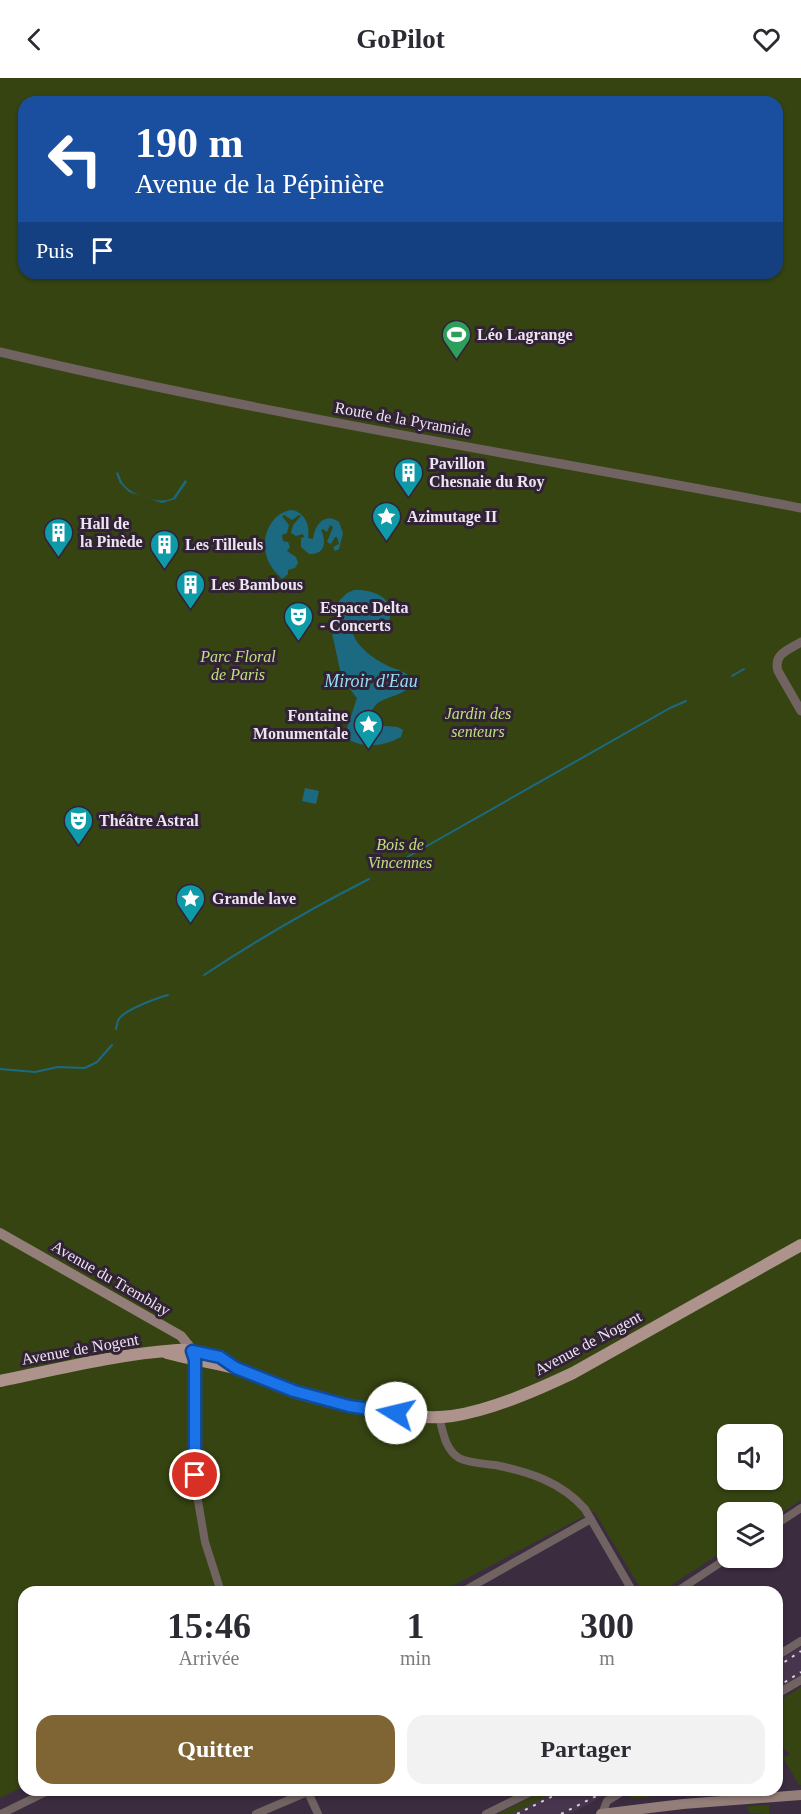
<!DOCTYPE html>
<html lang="fr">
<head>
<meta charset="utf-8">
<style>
  :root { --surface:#fff; --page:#f2f2f3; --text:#2b2b33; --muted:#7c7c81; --accent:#7f6534 }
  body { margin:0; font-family:"Times New Roman",serif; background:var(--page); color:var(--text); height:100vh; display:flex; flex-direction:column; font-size:22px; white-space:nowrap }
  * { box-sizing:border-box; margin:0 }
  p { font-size:20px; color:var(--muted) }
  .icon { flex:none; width:33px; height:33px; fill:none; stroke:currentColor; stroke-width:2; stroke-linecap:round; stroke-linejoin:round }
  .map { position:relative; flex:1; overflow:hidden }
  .details { position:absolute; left:18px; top:1508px; width:765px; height:210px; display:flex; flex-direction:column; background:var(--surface); border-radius:18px; box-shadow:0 2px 4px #0004 }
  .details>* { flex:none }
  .banner { position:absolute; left:18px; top:18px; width:765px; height:183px; border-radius:18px; box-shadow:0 2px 4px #0004; background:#1a4fa0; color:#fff; overflow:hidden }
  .controls { position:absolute; left:717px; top:1346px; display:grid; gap:12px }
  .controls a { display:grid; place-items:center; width:66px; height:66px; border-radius:12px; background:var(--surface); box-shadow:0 2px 4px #0004; font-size:30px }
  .pin { position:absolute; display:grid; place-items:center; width:51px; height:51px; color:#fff; margin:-26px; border:3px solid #fff; border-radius:50%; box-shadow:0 2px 6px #0007 }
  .me { position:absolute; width:66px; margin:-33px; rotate:279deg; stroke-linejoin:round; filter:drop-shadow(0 0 4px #0008) }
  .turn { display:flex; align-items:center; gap:21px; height:126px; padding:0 18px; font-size:27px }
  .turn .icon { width:78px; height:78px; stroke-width:2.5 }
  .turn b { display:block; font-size:42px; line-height:51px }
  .then { display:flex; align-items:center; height:57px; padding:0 18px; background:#0003; gap:12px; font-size:22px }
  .eta { display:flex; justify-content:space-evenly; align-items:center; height:102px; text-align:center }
  .eta b { font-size:36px; font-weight:700; line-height:42px }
  .button { display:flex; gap:12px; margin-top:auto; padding:12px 18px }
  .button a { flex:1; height:69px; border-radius:18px; background:var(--accent); color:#fff; font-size:24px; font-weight:700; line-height:69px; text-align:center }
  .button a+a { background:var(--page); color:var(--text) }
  header { display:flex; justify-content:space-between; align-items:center; height:78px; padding:0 18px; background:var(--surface); font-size:27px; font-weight:700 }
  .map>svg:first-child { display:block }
</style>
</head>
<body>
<header><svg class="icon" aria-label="back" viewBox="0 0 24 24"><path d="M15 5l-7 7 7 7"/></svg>GoPilot<svg class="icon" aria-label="heart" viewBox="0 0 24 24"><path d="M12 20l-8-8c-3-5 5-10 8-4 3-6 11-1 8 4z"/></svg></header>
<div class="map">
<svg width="801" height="1736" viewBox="0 0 801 1736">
  <rect width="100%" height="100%" fill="#3b2c40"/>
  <!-- built -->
  <path fill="#47354d" d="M 801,1569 L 801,1598 L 777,1613 L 777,1584 Z
    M 546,1712 L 615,1712 L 570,1736 L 498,1736 Z"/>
  <!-- green -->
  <path fill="#364412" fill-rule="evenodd" d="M 0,0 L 801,0 L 801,1422 L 773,1441 L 772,1434 L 728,1434 L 727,1471 L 662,1513 L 642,1513 L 594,1433 L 443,1513 L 24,1514 L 24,1708 L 0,1720 ZM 24,24 L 777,24 L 777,195 L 24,195 ZM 728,1356 L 772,1356 L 772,1401 L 728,1401 Z
    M 801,1609 L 801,1707 L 799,1707 L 783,1680 L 790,1676 L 781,1667 L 777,1669 L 777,1624 Z
    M 546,1712 L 559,1712 L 511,1736 L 498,1736 Z
    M 637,1712 L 648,1712 L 650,1719 L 631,1721 L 630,1716 Z
    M 769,1727 L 769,1736 L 749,1735 L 748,1728 Z"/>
  <!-- water -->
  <path fill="#1b6a82" d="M 118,394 C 120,399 121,403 124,407 C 134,418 159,427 173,420 L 185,402 L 187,404 L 175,421 L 162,425 L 129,414 L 120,405 L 116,395 Z
    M 293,432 C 306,436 310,448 308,460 L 313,461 C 315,446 325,434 339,444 L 343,455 L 339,471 L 335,473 L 333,469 L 339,466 L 337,459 L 335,459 L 331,466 L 327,464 L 333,449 L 330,447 L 327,454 L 323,451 L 321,452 C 327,464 325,477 309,476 L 301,469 L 301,460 L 304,459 L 303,456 L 296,458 L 291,455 L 293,447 L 301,438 L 299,437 L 292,442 L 284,437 L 282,438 L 289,447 L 287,455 L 282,457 L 283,463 L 288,464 L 290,469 L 287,473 L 296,479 L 298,485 L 295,490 L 288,492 L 288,496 L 282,501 C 275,494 268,486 266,476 C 261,458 272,433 293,432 Z
    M 354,512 C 373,511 397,520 389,543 L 378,548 L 368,543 L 355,546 L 352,550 C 353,567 374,581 388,588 C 397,592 408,593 412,603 C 406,624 371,613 370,642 L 373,647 L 398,649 L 403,652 L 401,659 C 382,669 363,671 344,659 L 357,620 L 342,601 L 332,555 L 339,523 L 347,515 Z
    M 305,710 L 319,713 L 316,726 L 302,723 Z"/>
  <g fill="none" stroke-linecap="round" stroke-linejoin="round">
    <!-- stream -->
    <path stroke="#1b6a82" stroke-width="2" d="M 732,598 L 744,591
      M 388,790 L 670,630 L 686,623
      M 204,897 C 257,862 312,830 369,801
      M 116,951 C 117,947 117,944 119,941 C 124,932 157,920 168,917
      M 0,991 L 35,994 L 58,989 L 85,990 L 97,984 L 112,967"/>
    <!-- minor -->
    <path stroke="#716361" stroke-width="8" d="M 196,1283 L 196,1411 L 205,1464 L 221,1514
      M 439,1339 C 443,1353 445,1372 459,1380 C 469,1385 485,1386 495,1387 C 530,1394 561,1404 585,1431 L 633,1514
      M 772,1449 L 801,1430
      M 462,1514 L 591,1441
      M 676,1514 L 729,1479
      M 777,1578 L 801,1563
      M 777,1616 L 801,1602
      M 307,1712 L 318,1736
      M 749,1712 L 754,1720
      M 1,1736 L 50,1712
      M 256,1736 L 312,1712
      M 486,1736 L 535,1712
      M 602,1736 L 607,1723 L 625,1712"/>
    <!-- tertiary -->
    <path stroke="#716361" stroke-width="9" d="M 0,274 C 265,337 534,379 801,430
      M 801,564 C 788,572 773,576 778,593 L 801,633"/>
    <!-- secondary -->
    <path stroke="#947e7a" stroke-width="10" d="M 0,1155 L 181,1258 L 189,1268 L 193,1277
      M 601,1736 L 683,1726 L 801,1717"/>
    <!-- primary -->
    <path stroke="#ae938d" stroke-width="12" d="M 167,1275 C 189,1281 212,1284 234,1290 C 255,1295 274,1307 294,1314 C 334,1326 412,1344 452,1338 C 492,1332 537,1312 573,1295 L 801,1167
      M 0,1303 C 58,1291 118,1276 177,1272 C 195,1271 216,1276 230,1286"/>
    <!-- rail -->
    <path stroke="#d8cfdc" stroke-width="2" stroke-dasharray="3 6" stroke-linecap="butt" d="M 777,1589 L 801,1573
      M 777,1609 L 801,1594
      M 517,1736 L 565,1712
      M 561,1736 L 608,1712"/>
  </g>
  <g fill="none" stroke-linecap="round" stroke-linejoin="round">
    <defs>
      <path id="route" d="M 195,1397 L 195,1282 L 192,1273 L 220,1279 L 236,1290 L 294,1313 L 349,1328 L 396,1335"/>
    </defs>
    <!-- route casing -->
    <use href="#route" stroke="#114b97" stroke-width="15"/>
    <!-- route -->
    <use href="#route" stroke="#1a73e8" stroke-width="10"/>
  </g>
  <!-- icons -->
  <defs>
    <symbol id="stadium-pin" viewBox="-11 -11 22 30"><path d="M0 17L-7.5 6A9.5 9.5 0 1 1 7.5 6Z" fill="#2e9e5b" stroke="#312236"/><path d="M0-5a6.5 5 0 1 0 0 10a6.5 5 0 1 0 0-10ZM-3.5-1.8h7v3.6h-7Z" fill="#fff"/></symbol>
    <symbol id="building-pin" viewBox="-11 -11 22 30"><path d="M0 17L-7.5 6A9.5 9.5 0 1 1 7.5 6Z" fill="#0f9aa8" stroke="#312236"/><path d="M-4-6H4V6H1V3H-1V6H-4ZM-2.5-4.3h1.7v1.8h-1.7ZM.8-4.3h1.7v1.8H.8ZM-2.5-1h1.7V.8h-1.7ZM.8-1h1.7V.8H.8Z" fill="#fff"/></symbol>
    <symbol id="sight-pin" viewBox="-11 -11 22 30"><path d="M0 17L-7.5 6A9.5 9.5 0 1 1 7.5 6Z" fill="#0f9aa8" stroke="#312236"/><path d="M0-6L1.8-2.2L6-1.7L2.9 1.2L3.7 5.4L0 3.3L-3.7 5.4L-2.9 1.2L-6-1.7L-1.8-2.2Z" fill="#fff"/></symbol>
    <symbol id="theatre-pin" viewBox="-11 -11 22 30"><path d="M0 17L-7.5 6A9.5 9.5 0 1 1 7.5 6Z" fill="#0f9aa8" stroke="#312236"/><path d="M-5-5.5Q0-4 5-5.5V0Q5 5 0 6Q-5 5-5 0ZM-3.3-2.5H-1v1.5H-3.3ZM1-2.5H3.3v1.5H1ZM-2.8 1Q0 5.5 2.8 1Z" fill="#fff"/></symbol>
  </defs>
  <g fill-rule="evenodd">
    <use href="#stadium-pin" x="440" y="240" width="33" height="45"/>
    <use href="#building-pin" x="392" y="378" width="33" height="45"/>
    <use href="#sight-pin" x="370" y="422" width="33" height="45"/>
    <use href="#building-pin" x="42" y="438" width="33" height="45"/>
    <use href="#building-pin" x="148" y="450" width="33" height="45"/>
    <use href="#building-pin" x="174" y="490" width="33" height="45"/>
    <use href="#theatre-pin" x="282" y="522" width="33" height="45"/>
    <use href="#sight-pin" x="352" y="630" width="33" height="45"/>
    <use href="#theatre-pin" x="62" y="726" width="33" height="45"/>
    <use href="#sight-pin" x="174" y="804" width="33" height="45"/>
  </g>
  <g text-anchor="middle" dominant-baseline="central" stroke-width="6" stroke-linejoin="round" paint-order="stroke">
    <!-- poi labels -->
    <g font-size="16" font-weight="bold" fill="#ede4f1" stroke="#312236" text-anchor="start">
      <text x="477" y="256">Léo Lagrange</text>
      <text x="429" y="385">Pavillon<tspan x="429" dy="18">Chesnaie du Roy</tspan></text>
      <text x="407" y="438">Azimutage II</text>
      <text x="80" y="445">Hall de<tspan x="80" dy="18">la Pinède</tspan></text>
      <text x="185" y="466">Les Tilleuls</text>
      <text x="211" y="506">Les Bambous</text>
      <text x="320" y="529">Espace Delta<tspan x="320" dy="18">- Concerts</tspan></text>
      <text x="348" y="637" text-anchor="end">Fontaine<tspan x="348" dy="18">Monumentale</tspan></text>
      <text x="99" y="742">Théâtre Astral</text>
      <text x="212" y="820">Grande lave</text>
    </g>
    <!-- street labels -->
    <g font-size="16" fill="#ede4f1" stroke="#312236">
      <text transform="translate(403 341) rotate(10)">Route de la Pyramide</text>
      <text transform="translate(111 1200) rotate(30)">Avenue du Tremblay</text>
      <text transform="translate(588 1265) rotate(-28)">Avenue de Nogent</text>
      <text transform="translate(80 1271) rotate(-10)">Avenue de Nogent</text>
    </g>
    <!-- park labels -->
    <g font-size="16" font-style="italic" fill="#bfe07b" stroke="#312236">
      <text x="238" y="578">Parc Floral<tspan x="238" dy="18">de Paris</tspan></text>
      <text x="478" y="635">Jardin des<tspan x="478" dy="18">senteurs</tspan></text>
      <text x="400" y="766">Bois de<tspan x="400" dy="18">Vincennes</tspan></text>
    </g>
    <!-- water labels -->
    <g font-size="18" font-style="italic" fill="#96ddf7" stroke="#312236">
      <text x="371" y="603">Miroir d'Eau</text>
    </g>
  </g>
</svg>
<div class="controls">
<a><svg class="icon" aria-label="sound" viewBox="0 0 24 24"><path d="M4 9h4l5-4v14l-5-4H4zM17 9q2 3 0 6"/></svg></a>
<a><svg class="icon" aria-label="layers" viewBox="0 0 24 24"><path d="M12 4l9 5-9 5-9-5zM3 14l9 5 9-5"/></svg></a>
</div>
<div class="pin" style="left:195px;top:1397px;background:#d93025"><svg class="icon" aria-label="arrive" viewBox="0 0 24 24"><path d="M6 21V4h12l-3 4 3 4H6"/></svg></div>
<svg class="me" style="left:396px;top:1335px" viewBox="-20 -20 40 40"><circle r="19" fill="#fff"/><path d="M0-13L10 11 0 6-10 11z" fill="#1a73e8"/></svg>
<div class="banner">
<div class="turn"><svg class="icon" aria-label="left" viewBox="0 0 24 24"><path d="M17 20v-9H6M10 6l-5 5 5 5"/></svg><div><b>190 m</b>Avenue de la Pépinière</div></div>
<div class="then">Puis<svg class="icon" aria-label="arrive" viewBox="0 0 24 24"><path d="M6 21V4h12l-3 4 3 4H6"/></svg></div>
</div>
<section class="details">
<div class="eta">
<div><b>15:46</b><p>Arrivée</p></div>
<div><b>1</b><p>min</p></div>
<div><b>300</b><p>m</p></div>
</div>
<div class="button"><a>Quitter</a><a>Partager</a></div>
</section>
</div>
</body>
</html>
